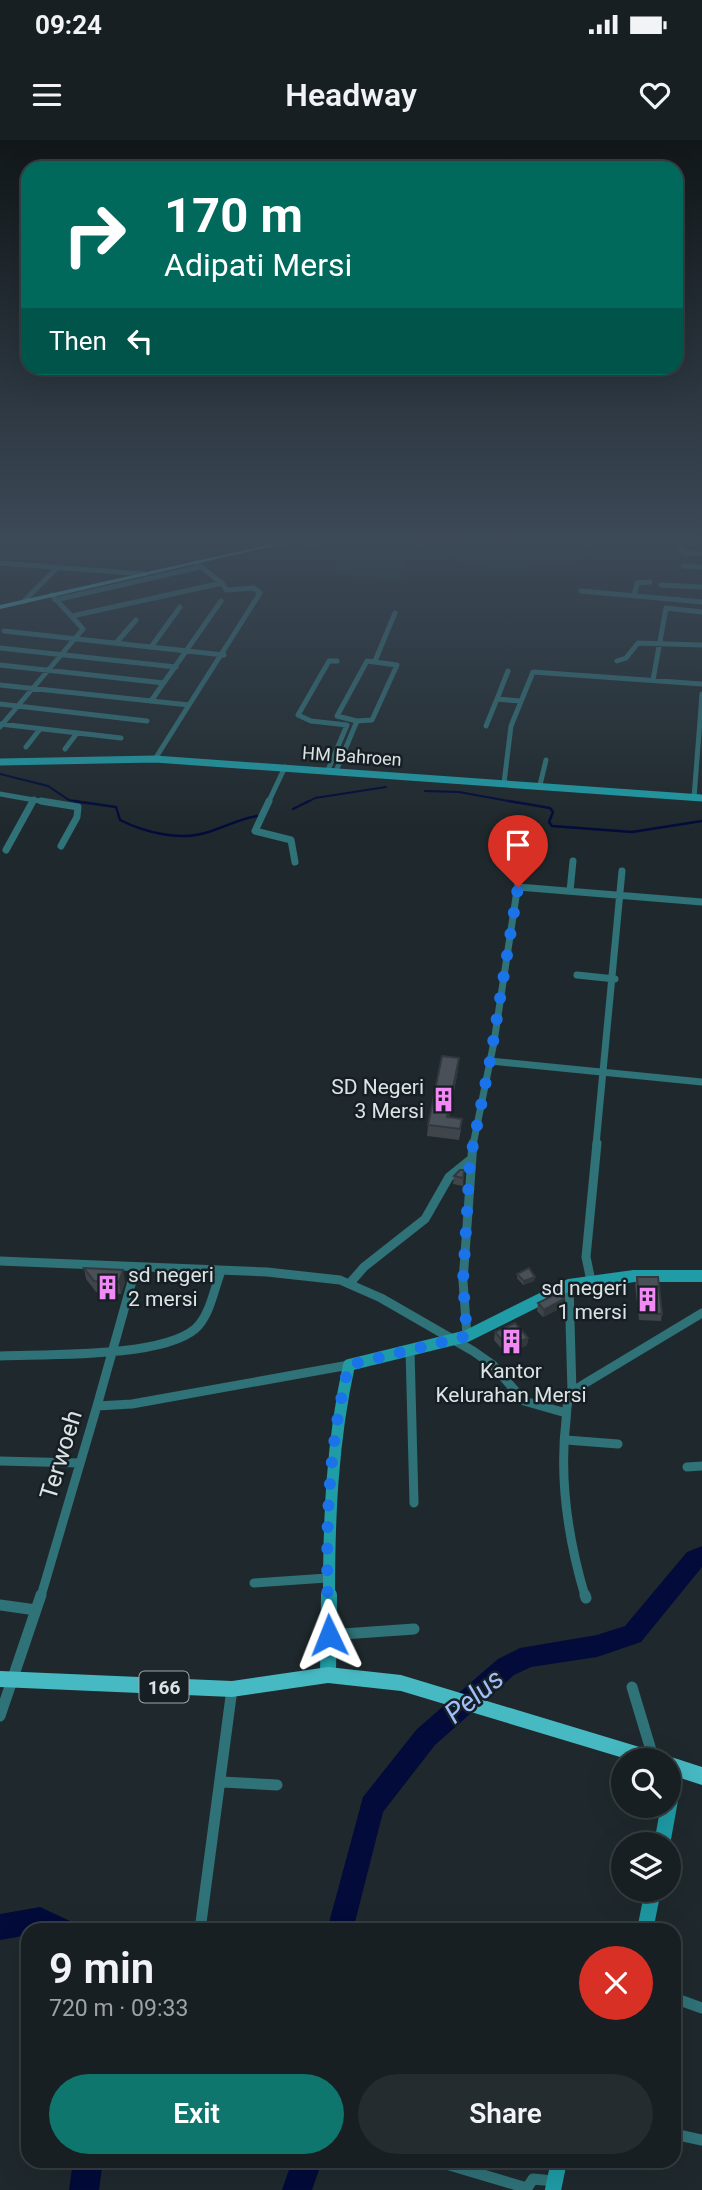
<!DOCTYPE html>
<html lang="en">
<head>
<meta charset="utf-8">
<style>
  :root { --surface:#171f22; --page:#242c2f; --text:#f1f3f6; --muted:#9ea2a5; --line:#363d40; --accent:#0f766e }
  body { margin:0; font-family:Roboto,sans-serif; background:var(--page); color:var(--text); height:100vh; display:flex; flex-direction:column; font-size:26px; white-space:nowrap }
  * { box-sizing:border-box; margin:0 }
  p { font-size:23px; color:var(--muted) }
  .icon { flex:none; width:38px; height:38px; fill:none; stroke:currentColor; stroke-width:2; stroke-linecap:round; stroke-linejoin:round }
  .map { position:relative; flex:1; overflow:hidden }
  .side { position:absolute; left:21px; top:1783px; width:660px; height:245px; display:flex; flex-direction:column; background:var(--surface); border-radius:21px; box-shadow:0 7px 28px #0002,0 0 0 2px var(--line) }
  .side>* { flex:none }
  .top-card { position:absolute; left:21px; top:21px; width:662px; height:214px; border-radius:21px; box-shadow:0 7px 28px #0002,0 0 0 2px var(--line); background:#00695c; color:#fff; overflow:hidden }
  .fabs { position:absolute; left:611px; top:1608px; display:grid; gap:14px }
  .fabs a { display:grid; place-items:center; width:70px; height:70px; border-radius:50%; background:var(--surface); box-shadow:0 7px 28px #0002,0 0 0 2px var(--line); font-size:35px }
  .pin { position:absolute; display:grid; place-items:center; width:60px; height:60px; color:#fff; margin:-72px -30px; border-radius:50% 50% 50% 0; rotate:-45deg; box-shadow:0 0 7px #0007 }
  .pin .icon { rotate:45deg }
  .me { position:absolute; width:77px; margin:-38px; rotate:358deg; stroke-linejoin:round; filter:drop-shadow(0 0 5px #0008) }
  .turn { display:flex; align-items:center; gap:24px; height:147px; padding:0 28px; font-size:32px }
  .turn .icon { width:91px; height:91px; stroke-width:2.5 }
  .turn b { display:block; font-size:49px; line-height:60px }
  .then { display:flex; align-items:center; height:66px; padding:0 28px; background:#0003; gap:14px; font-size:26px }
  .round { display:grid; place-items:center; flex:none; width:74px; height:74px; border-radius:37px; background:var(--page) }
  .head { display:flex; align-items:center; justify-content:space-between; height:119px; padding:0 28px }
  h1 { font-size:42px; font-weight:600; line-height:52px }
  .cta { display:flex; gap:14px; margin-top:auto; padding:14px 28px }
  .cta a { flex:1; height:80px; border-radius:42px; background:var(--accent); color:#fff; font-size:28px; font-weight:600; line-height:80px; text-align:center }
  .cta a+a { background:var(--page); color:var(--text) }
  .status { display:flex; justify-content:space-between; align-items:center; height:49px; padding:0 35px; background:var(--surface); direction:ltr }
  .status svg { height:19px; fill:currentColor }
  header { display:flex; justify-content:space-between; align-items:center; height:91px; padding:0 28px; background:var(--surface); font-size:32px; font-weight:600 }
  .map>svg:first-child { display:block }
</style>
</head>
<body>
<div class="status"><b>09:24</b><svg viewBox="0 0 49 12"><path d="M0 12V9h3v3zM5 12V6h3v6zM10 12V3h3v9zM15 12V0h3v12zM26 1h20v11H26zM47 4h2v5h-2z"/></svg></div>
<header><svg class="icon" aria-label="menu" viewBox="0 0 24 24"><path d="M4 6h16M4 12h16M4 18h16"/></svg>Headway<svg class="icon" aria-label="heart" viewBox="0 0 24 24"><path d="M12 20l-8-8c-3-5 5-10 8-4 3-6 11-1 8 4z"/></svg></header>
<div class="map">
<svg width="702" height="2050" viewBox="0 0 702 2050">
  <rect width="100%" height="100%" fill="#1f292d"/>
  <!-- built -->
  <path fill="#24353b" d="M 305,402 L 581,402 L 598,417 L 506,431 L 475,426 L 454,418 L 404,420 L 400,440 L 333,434 L 340,413 L 315,409 Z"/>
  <g fill="none" stroke-linecap="round" stroke-linejoin="round">
    <!-- stream-far1 -->
    <path stroke="#020b39" stroke-width="2" d="M 0,634 L 48,646 L 69,660 L 86,663
      M 425,651 L 459,652 L 519,663
      M 306,663 L 315,658 L 386,647"/>
    <!-- stream -->
    <path stroke="#020b39" stroke-width="2.5" d="M 74,661 L 116,667 L 120,680 C 144,692 179,701 205,693 C 223,688 238,679 257,676
      M 509,661 L 550,668 L 553,672 L 549,682 L 552,686 L 632,692 L 702,681
      M 293,669 L 309,661"/>
    <!-- river -->
    <path fill="#020b39" fill-rule="evenodd" d="M 702,1406 L 702,1427 L 641,1502 L 597,1517 L 531,1527 L 514,1535 L 435,1605 L 383,1672 L 353,1790 L 327,1790 L 363,1657 L 417,1589 L 498,1519 L 520,1508 L 597,1495 L 625,1486 L 687,1412 Z
      M 40,1767 L 70,1781 L 74,1790 L 28,1790 L 28,1795 L 0,1800 L 0,1774 Z
      M 73,2021 L 103,2021 L 99,2050 L 69,2050 Z
      M 292,2021 L 322,2021 L 312,2050 L 282,2050 Z"/>
    <!-- street-far3 -->
    <path stroke="#2f7278" stroke-width="5" d="M 583,402 L 589,407
      M 679,402 L 678,407 L 684,413 L 702,414
      M 0,423 L 144,434
      M 683,426 L 702,427
      M 661,445 L 702,447
      M 581,451 L 702,462
      M 634,456 L 637,443 L 650,442
      M 55,460 L 200,427
      M 24,461 L 58,427
      M 72,476 L 222,443
      M 4,491 L 224,515
      M 116,503 L 136,480
      M 151,507 L 180,467
      M 0,508 L 176,527
      M 367,521 L 397,525 L 372,580 L 357,581 L 337,576 Z
      M 375,521 L 395,473
      M 617,521 L 626,518 L 638,503 L 702,505
      M 0,525 L 164,543
      M 653,540 L 666,468 L 702,472
      M 0,545 L 189,565 L 260,453 L 254,448 L 226,450 L 223,444 L 196,423
      M 497,559 L 508,531
      M 151,561 L 221,461
      M 0,564 L 147,581
      M 0,584 L 121,598
      M 486,586 L 497,559 L 520,561
      M 0,587 L 83,489 L 52,455
      M 26,607 L 40,589
      M 65,609 L 77,593
      M 155,619 L 189,565
      M 328,630 L 347,585 L 311,581 L 298,575 L 329,521 L 337,521
      M 336,631 L 357,581
      M 504,643 L 511,586 L 533,532 L 702,544
      M 540,645 L 546,620
      M 0,654 L 51,663
      M 694,658 L 702,554
      M 32,663 L 34,659
      M 268,663 L 285,627"/>
    <!-- street-far2 -->
    <path stroke="#2f7278" stroke-width="7" d="M 41,661 L 78,667 L 77,677 L 61,706
      M 269,661 L 255,691 L 291,700 L 295,722
      M 6,710 L 33,661
      M 518,747 L 702,762
      M 570,751 L 573,721
      M 577,835 L 615,839
      M 490,921 L 702,942
      M 473,1005 L 494,902 L 523,711
      M 596,1005 L 622,731"/>
    <!-- street-far1 -->
    <path stroke="#2f7278" stroke-width="9" d="M 0,1121 L 267,1132 L 340,1140 L 381,1158 L 473,1211 L 493,1225 L 524,1261 L 566,1273
      M 591,1141 L 586,1117 L 597,1003
      M 350,1143 L 364,1127 L 425,1079 L 449,1037 L 470,1020
      M 569,1145 L 572,1252
      M 467,1196 L 463,1141 L 473,1003
      M 410,1210 L 414,1363
      M 0,1216 C 45,1214 161,1218 195,1189 C 210,1176 214,1149 221,1131
      M 97,1266 L 136,1127
      M 566,1300 L 618,1304
      M 0,1321 L 80,1323
      M 687,1327 L 702,1326
      M 254,1443 L 327,1438
      M 41,1456 L 97,1266 L 132,1264 L 349,1225
      M 585,1456 C 568,1399 559,1339 566,1280 C 567,1272 566,1261 571,1254 C 574,1250 580,1247 584,1244 L 702,1173"/>
    <!-- street -->
    <path stroke="#2f7278" stroke-width="11" d="M 585,1455 L 586,1458
      M 0,1465 L 36,1470
      M 329,1495 L 414,1489
      M 632,1547 L 654,1620
      M 0,1576 L 41,1455
      M 222,1642 L 277,1645
      M 200,1790 L 232,1549
      M 674,1858 L 702,1868
      M 674,1994 L 702,2000
      M 436,2021 L 527,2048 L 533,2039 L 554,2041"/>
    <!-- secondary-far2 -->
    <path stroke="#1f9ca6" stroke-width="7" d="M 0,622 L 155,619 L 702,658"/>
    <!-- secondary-far1 -->
    <path stroke="#1f9ca6" stroke-width="12" d="M 329,1456 C 329,1378 332,1302 349,1225 L 467,1196 L 569,1145 L 634,1136 L 702,1136"/>
    <!-- secondary -->
    <path stroke="#1f9ca6" stroke-width="16" d="M 328,1535 L 329,1455
      M 662,1704 L 676,1627
      M 645,1790 L 653,1750
      M 553,2050 L 559,2021"/>
    <!-- primary -->
    <path fill="#47b9c3" fill-rule="evenodd" d="M 280,402 L 291,402 L 0,469 L 0,465 Z
      M 328,1527 L 401,1535 L 656,1612 L 662,1614 L 664,1618 L 668,1616 L 702,1627 L 702,1645 L 668,1634 L 668,1620 L 630,1620 L 401,1551 L 328,1543 L 232,1557 L 0,1547 L 0,1531 L 232,1541 Z"/>
  </g>
  <!-- wall -->
  <path fill="#3f454b" d="M 414,402 L 461,402 L 425,410 Z
    M 458,930 L 449,977 L 461,990 L 459,1000 L 427,996 L 428,985 Z
    M 464,1030 L 463,1046 L 453,1044 L 454,1036 Z
    M 84,1128 L 125,1142 L 121,1154 L 96,1152 L 86,1139 Z
    M 517,1134 L 535,1137 L 534,1141 L 523,1145 L 517,1138 Z
    M 637,1137 L 662,1174 L 661,1181 L 639,1180 L 635,1145 Z
    M 538,1163 L 563,1167 L 543,1177 L 537,1171 Z
    M 495,1192 L 528,1198 L 527,1205 L 507,1215 L 494,1200 Z"/>
  <!-- shaded-wall -->
  <path fill="#33383d" d="M 425,402 L 461,402 L 425,410 Z
    M 459,918 L 458,930 L 446,989 L 447,977 Z
    M 123,1130 L 125,1142 L 121,1154 L 119,1142 Z
    M 535,1137 L 534,1141 L 523,1145 L 524,1141 Z
    M 564,1159 L 563,1167 L 543,1177 L 544,1170 Z
    M 528,1198 L 527,1205 L 507,1215 L 508,1207 Z"/>
  <!-- building -->
  <path fill="#495057" stroke="#33383d" stroke-width="2" d="M 442,916 L 459,918 L 447,977 L 462,979 L 460,989 L 428,985 Z
    M 460,1030 L 464,1030 L 463,1038 L 454,1036 Z
    M 84,1128 L 123,1130 L 119,1142 L 94,1141 Z
    M 529,1128 L 535,1137 L 524,1141 L 517,1134 Z
    M 637,1137 L 658,1137 L 662,1174 L 641,1173 Z
    M 560,1152 L 564,1159 L 544,1170 L 538,1163 Z
    M 515,1183 L 528,1198 L 508,1207 L 495,1192 Z"/>
  <!-- sky -->
  <linearGradient id="sky" x2="0" y2="1"><stop stop-color="#111719"/><stop offset="0.58" stop-color="#3c4957"/><stop offset="1" stop-color="#3c4957" stop-opacity="0"/></linearGradient>
  <rect width="702" height="689" fill="url(#sky)"/>
  <g fill="none" stroke-linecap="round" stroke-linejoin="round">
    <!-- route -->
    <path stroke="#1a73e8" stroke-width="12" stroke-dasharray="0 21.6" d="M 329,1495 C 325,1404 326,1314 349,1225 L 467,1196 L 463,1141 L 470,1020 L 490,921 L 518,747"/>
  </g>
  <!-- icons -->
  <defs>
    <symbol id="building-bare" viewBox="-9 -9 18 18"><path d="M-4-6H4V6H1V3H-1V6H-4ZM-2.5-4.3h1.7v1.8h-1.7ZM.8-4.3h1.7v1.8H.8ZM-2.5-1h1.7V.8h-1.7ZM.8-1h1.7V.8H.8Z" fill="#f18af4" stroke="#161f23" stroke-width="2.5" paint-order="stroke"/></symbol>
  </defs>
  <g fill-rule="evenodd">
    <use href="#building-bare" x="426" y="942" width="35" height="35"/>
    <use href="#building-bare" x="90" y="1130" width="35" height="35"/>
    <use href="#building-bare" x="630" y="1142" width="35" height="35"/>
    <use href="#building-bare" x="494" y="1184" width="35" height="35"/>
  </g>
  <g text-anchor="middle" dominant-baseline="central" stroke-width="5" stroke-linejoin="round" paint-order="stroke">
    <!-- far-street labels -->
    <g font-size="18" fill="#dce3e5" stroke="#161f23">
      <text transform="translate(352 616) rotate(4)">HM Bahroen</text>
    </g>
    <!-- shield labels -->
    <rect fill="#161f23" stroke="#a1a8ab" stroke-width="2" x="139.5" y="1531.5" width="49" height="31" rx="5"/>
    <g font-size="19" font-weight="bold" fill="#dce3e5">
      <text x="164" y="1547">166</text>
    </g>
    <!-- poi labels -->
    <g font-size="21" fill="#dce3e5" stroke="#161f23" text-anchor="end">
      <text x="424" y="947">SD Negeri<tspan x="424" dy="24">3 Mersi</tspan></text>
      <text x="128" y="1135" text-anchor="start">sd negeri<tspan x="128" dy="24">2 mersi</tspan></text>
      <text x="627" y="1148">sd negeri<tspan x="627" dy="24">1 mersi</tspan></text>
      <text x="511" y="1231" text-anchor="middle">Kantor<tspan x="511" dy="24">Kelurahan Mersi</tspan></text>
    </g>
    <!-- near-street labels -->
    <g font-size="24" fill="#dce3e5" stroke="#161f23">
      <text transform="translate(61 1315) rotate(-73)">Terwoeh</text>
    </g>
    <!-- near-water labels -->
    <g font-size="28" font-style="italic" fill="#a0befd" stroke="#161f23">
      <text transform="translate(474 1556) rotate(-40)">Pelus</text>
    </g>
  </g>
</svg>
<div class="fabs">
<a><svg class="icon" aria-label="search" viewBox="0 0 24 24"><circle cx="10" cy="10" r="6"/><path d="M15 15l6 6"/></svg></a>
<a><svg class="icon" aria-label="layers" viewBox="0 0 24 24"><path d="M12 4l9 5-9 5-9-5zM3 14l9 5 9-5"/></svg></a>
</div>
<div class="pin" style="left:518px;top:747px;background:#d93025"><svg class="icon" aria-label="arrive" viewBox="0 0 24 24"><path d="M6 21V4h12l-3 4 3 4H6"/></svg></div>
<svg class="me" style="left:329px;top:1495px" viewBox="-20 -20 40 40"><path d="M0-17L14 15 0 8-14 15z" fill="#1a73e8" stroke="#fff" stroke-width="4"/></svg>
<div class="top-card">
<div class="turn"><svg class="icon" aria-label="right" viewBox="0 0 24 24"><path d="M7 20v-9h11M14 6l5 5-5 5"/></svg><div><b>170 m</b>Adipati Mersi</div></div>
<div class="then">Then<svg class="icon" aria-label="left" viewBox="0 0 24 24"><path d="M17 20v-9H6M10 6l-5 5 5 5"/></svg></div>
</div>
<section class="side">
<div class="head"><div><h1>9 min</h1><p>720 m · 09:33</p></div><a class="round" style="background:#d93025;color:#fff"><svg class="icon" aria-label="close" viewBox="0 0 24 24"><path d="M6 6l12 12M18 6L6 18"/></svg></a></div>
<div class="cta"><a>Exit</a><a>Share</a></div>
</section>
</div>
</body>
</html>
